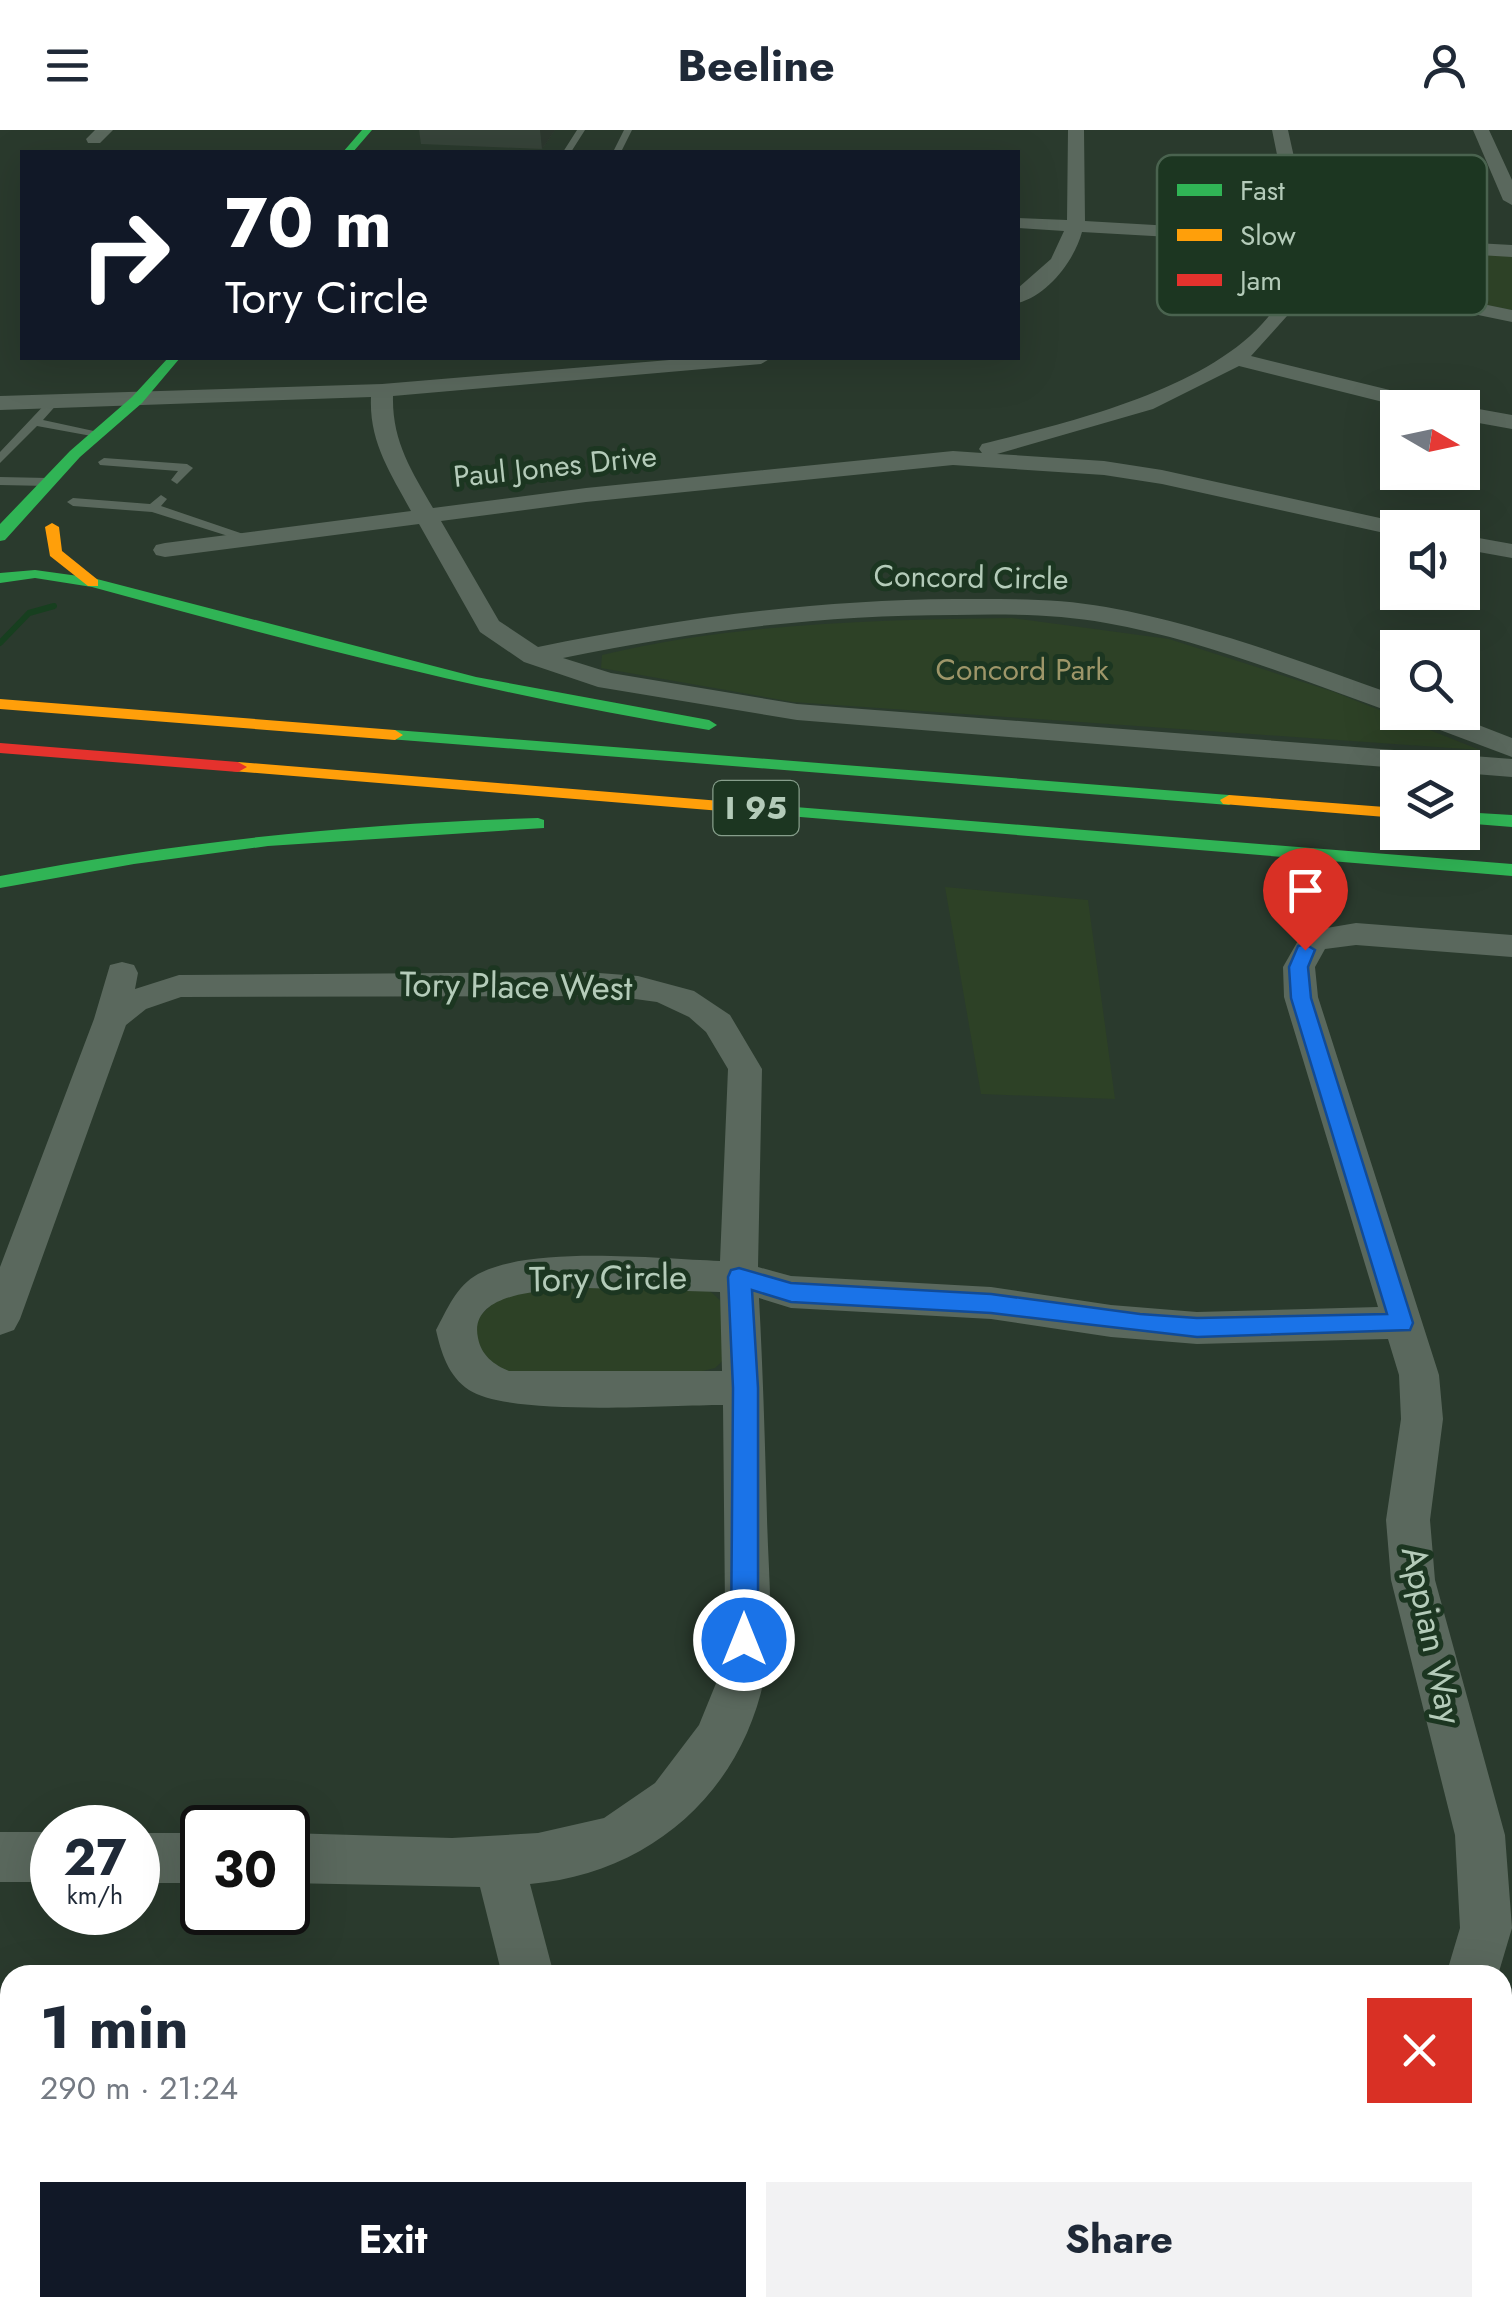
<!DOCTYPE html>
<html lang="en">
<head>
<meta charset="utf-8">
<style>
  :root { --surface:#fff; --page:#f2f2f3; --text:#1f2937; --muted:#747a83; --accent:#111827 }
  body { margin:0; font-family:Jost,sans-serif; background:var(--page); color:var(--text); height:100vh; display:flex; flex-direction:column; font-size:38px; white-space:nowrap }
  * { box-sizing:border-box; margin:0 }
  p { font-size:32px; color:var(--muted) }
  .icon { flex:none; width:55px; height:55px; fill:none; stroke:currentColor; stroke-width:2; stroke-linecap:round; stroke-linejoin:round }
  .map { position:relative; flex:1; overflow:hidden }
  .drawer { position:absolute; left:0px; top:1835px; width:1512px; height:352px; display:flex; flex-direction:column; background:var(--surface); border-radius:30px 30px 0 0; box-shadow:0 10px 40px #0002 }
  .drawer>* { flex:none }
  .hud { position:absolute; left:20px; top:20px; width:1000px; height:210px; border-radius:0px; box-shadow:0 10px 40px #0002; background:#111827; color:#fff; overflow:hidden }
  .needle { width:65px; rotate:99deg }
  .buttons { position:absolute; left:1380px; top:260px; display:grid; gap:20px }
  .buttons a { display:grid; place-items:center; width:100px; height:100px; border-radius:0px; background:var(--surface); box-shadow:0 10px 40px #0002; font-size:50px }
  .speed { position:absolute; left:30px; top:1675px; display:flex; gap:20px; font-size:50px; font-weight:700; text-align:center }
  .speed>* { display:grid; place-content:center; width:130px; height:130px; border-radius:50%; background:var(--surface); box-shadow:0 10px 40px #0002; line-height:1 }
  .speed small { font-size:25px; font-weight:400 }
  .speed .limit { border:5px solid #111; border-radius:15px; background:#fff; color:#111 }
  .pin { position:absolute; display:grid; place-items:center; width:85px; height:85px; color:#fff; margin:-102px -42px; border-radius:50% 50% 50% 0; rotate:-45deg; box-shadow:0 0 10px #0007 }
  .pin .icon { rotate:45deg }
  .me { position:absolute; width:110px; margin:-55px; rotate:0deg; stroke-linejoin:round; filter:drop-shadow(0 0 8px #0008) }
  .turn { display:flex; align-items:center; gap:35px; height:210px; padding:0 40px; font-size:45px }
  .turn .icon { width:130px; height:130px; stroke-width:2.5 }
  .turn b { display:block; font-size:70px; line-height:85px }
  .round { display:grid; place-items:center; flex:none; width:105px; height:105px; border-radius:0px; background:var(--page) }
  .overview { display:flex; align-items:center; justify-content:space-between; height:170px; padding:0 40px }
  h1 { font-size:60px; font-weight:700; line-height:75px }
  .button { display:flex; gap:20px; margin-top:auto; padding:20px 40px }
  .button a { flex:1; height:115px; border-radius:0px; background:var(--accent); color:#fff; font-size:40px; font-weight:700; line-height:115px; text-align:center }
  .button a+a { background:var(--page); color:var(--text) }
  header { display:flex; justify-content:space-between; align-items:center; height:130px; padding:0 40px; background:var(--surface); font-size:45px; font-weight:700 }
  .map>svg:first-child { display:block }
</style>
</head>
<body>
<header><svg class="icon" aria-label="menu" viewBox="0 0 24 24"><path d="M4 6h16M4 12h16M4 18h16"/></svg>Beeline<svg class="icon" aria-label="person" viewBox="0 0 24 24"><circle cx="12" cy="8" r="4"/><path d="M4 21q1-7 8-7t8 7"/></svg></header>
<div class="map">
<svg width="1512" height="2186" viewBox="0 0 1512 2186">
  <rect width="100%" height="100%" fill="#2a3a2d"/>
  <!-- green -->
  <path fill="#2d4126" d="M 1330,115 L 1512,125 L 1512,180 L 1326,144 L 1316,136 L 1316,122 Z
    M 1012,488 L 1169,509 L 1334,562 L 1480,620 L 793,572 L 601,538 L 602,525 C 736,493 874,490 1012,488 Z
    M 945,757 L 1088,770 L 1115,969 L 981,964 Z
    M 535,1157 L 702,1157 C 733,1172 728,1194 729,1225 L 715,1238 L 690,1244 C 650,1245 498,1261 478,1224 C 474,1216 474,1201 472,1193 L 500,1167 Z"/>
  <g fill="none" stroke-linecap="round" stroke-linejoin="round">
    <!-- stream -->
    <path stroke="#173f1f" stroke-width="6" d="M 0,513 L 29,483 L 54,476"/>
    <!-- lane -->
    <path fill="#5a685d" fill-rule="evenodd" d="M 577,0 L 585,0 L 571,22 L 563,22 Z
      M 624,0 L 632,0 L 621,22 L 613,22 Z
      M 49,270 L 59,272 L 43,290 L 103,303 L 97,307 L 37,296 L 0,333 L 0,322 Z
      M 104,328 L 187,334 L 193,338 L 177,354 L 171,350 L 178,341 L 100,335 L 98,332 Z
      M 0,347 L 48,348 L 54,352 L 48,356 L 0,355 Z
      M 161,365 L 167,369 L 161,376 L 255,408 L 244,411 L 152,382 L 73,376 L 67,372 L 73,368 L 150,374 Z"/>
    <!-- street -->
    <path fill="#5a685d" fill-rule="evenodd" d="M 95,0 L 113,0 L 100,13 L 88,13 L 86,9 Z
      M 1068,0 L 1084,0 L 1085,91 L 1293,103 L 1272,0 L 1288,0 L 1311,104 L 1512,115 L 1512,127 L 1312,115 L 1312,139 L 1512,180 L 1512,192 L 1309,150 L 1287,186 L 1251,226 L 1443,273 L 1446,278 L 1407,278 L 1239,236 L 1153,279 L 997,324 L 1104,331 L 1162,340 L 1398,392 L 1409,398 L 1398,398 L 1398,406 L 1162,354 L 1104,345 L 953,335 L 586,372 L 441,391 L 499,491 L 538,517 C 675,489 813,470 954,469 C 1004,469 1056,468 1106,477 C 1206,495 1302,532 1398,566 L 1398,582 L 1401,582 L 1388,581 C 1296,548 1203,510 1106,493 C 1056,484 1005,484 955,485 C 822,485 692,501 563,528 L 611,543 L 797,574 L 1512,629 L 1512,647 L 1462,643 L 1462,638 L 1398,638 L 797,590 L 598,557 L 524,532 L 480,502 L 419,394 L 165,427 L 156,425 L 153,420 L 156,415 L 165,413 L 411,381 C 390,342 369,312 371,267 L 0,280 L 0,266 L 382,254 L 693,228 L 771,228 L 761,234 L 393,266 C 392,311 411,340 433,378 L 586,358 L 953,321 L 982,323 L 979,319 L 982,314 C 1078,290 1298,242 1294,114 L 1082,102 C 1074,131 1048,165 1018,173 L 1018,158 L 1051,129 L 1064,101 L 1018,98 L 1018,88 L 1067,90 Z
      M 1473,0 L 1489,0 L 1512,50 L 1512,75 L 1503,70 Z
      M 1462,276 L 1512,285 L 1512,299 L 1462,290 L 1462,278 L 1458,278 Z
      M 1462,405 L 1512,414 L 1512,428 L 1462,419 Z
      M 1405,582 L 1445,582 L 1512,608 L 1512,627 L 1408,588 Z
      M 1356,793 L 1512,805 L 1512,827 L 1356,815 L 1325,819 L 1315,837 L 1318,867 L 1439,1245 L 1443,1289 L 1430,1390 L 1435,1450 L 1505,1705 L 1512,1798 L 1498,1845 L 1446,1845 L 1460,1798 L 1455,1705 L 1391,1450 L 1386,1390 L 1401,1289 L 1399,1245 L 1388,1209 L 1197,1214 L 1111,1207 L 991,1189 L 791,1178 L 759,1168 C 763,1242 765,1314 767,1388 C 768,1434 773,1480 768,1526 C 752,1653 657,1743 530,1754 L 554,1845 L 502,1845 L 480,1757 L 288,1753 L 288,1703 L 452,1708 L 538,1703 L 604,1688 L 655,1653 L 699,1595 L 719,1546 L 725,1477 L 723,1275 C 667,1275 510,1287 469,1260 C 448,1246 441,1222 436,1200 C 447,1180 456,1156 478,1144 C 534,1115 655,1129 720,1131 L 728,939 L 706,902 L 689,887 L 657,872 L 613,866 L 181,867 L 146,879 L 126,895 L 20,1189 L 14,1200 L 0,1205 L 0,1137 L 94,889 L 110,835 L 122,832 L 134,835 L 138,843 L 135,859 L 179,845 L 586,842 L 638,846 L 694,861 L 730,885 L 762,939 L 758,1137 L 791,1146 L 991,1157 L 1111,1175 L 1197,1182 L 1378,1177 L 1284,867 L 1283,837 L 1303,802 ZM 587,1158 L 720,1162 L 722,1241 L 509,1241 C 494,1235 481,1225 478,1208 C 467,1158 558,1160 587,1158 Z
      M 0,1702 L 52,1702 L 52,1752 L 0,1752 Z
      M 138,1703 L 202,1703 L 202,1753 L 138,1753 Z
      M 571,2178 L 629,2178 L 628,2186 L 570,2186 Z"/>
    <!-- fast -->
    <path fill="#30b455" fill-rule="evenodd" d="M 362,0 L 372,0 L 353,22 L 343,22 Z
      M 168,228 L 180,228 L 142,273 L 80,327 L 5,410 L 0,411 L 0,394 L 70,321 L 132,267 Z
      M 35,440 L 93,448 L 476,547 L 709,590 L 717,595 L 709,600 C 500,567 296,513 92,457 L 35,448 L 0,453 L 0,443 Z
      M 395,600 L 1229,665 L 1238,670 L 1229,675 L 389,609 L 389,601 Z
      M 770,675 L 1512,734 L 1512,746 L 764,684 L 764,676 Z
      M 1462,682 L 1512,685 L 1512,697 L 1462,693 Z
      M 538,688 L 544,690 L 544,698 L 268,716 L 134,734 L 0,758 L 0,746 C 178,712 356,693 538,688 Z"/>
    <!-- slow -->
    <path fill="#ff9f0a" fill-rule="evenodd" d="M 52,393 L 59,397 L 62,421 L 98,450 L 98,456 L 88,456 L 50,426 L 45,397 Z
      M 0,569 L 395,600 L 403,605 L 395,610 L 0,579 Z
      M 238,632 L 770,675 L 779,680 L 770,685 L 232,641 L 232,633 Z
      M 1229,665 L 1398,678 L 1398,688 L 1223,674 L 1220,670 Z"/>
    <!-- jam -->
    <path fill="#e5322d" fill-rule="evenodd" d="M 0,613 L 238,632 L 247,637 L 238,642 L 0,623 Z"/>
  </g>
  <!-- wall -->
  <path fill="#364339" d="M 419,0 L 555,0 L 542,19 L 421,14 Z"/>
  <!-- shaded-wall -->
  <path fill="#2c372e" d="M 540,0 L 555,0 L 542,19 Z"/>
  <!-- route -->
  <path fill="#1a73e8" stroke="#114b97" stroke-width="2.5" d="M 1305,814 L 1315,820 L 1308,837 L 1311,868 L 1413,1193 L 1410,1200 L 1197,1207 L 991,1183 L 791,1172 L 752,1160 L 758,1258 L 758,1510 L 754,1519 L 744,1523 L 735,1519 L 731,1510 L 733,1258 L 728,1147 L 731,1140 L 739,1138 L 791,1153 L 991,1164 L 1140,1184 L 1197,1188 L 1387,1184 L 1291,868 L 1289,837 L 1298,816 Z"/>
  <g text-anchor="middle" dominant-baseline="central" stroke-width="10" stroke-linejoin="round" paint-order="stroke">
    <!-- far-street labels -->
    <g font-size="30" fill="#b4cbb9" stroke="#1c3621">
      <text transform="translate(555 336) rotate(-6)">Paul Jones Drive</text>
      <text transform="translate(971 447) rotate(1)">Concord Circle</text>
    </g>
    <!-- far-park labels -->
    <g font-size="30" fill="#9e9669" stroke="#1c3621">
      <text x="1022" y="539">Concord Park</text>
    </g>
    <!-- shield labels -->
    <rect fill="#1c3621" stroke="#869e8b" stroke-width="2.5" x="713.5" y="651" width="85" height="54" rx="8"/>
    <g font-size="32" font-weight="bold" fill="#b4cbb9">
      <text x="756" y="678">I 95</text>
    </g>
    <!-- street labels -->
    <g font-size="35" fill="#b4cbb9" stroke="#1c3621">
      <text transform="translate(516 856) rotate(1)">Tory Place West</text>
      <text transform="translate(608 1148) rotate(-1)">Tory Circle</text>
      <text transform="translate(1432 1505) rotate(78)">Appian Way</text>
    </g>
  </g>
  <!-- legend -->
  <rect x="1157" y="25" width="330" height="160" rx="15" fill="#1c3621" stroke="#4a634f" stroke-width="2.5"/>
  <rect x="1177" y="54" width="45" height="12" fill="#30b455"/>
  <rect x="1177" y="99" width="45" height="12" fill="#ff9f0a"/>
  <rect x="1177" y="144" width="45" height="12" fill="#e5322d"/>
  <g font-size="28" fill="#b4cbb9">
    <text x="1240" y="70">Fast</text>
    <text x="1240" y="115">Slow</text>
    <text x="1240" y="160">Jam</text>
  </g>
</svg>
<div class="buttons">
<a><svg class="needle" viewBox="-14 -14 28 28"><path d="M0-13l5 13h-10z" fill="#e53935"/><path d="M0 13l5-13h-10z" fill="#747a83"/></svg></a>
<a><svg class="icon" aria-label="sound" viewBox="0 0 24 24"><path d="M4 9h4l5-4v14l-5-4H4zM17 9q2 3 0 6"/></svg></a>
<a><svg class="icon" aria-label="search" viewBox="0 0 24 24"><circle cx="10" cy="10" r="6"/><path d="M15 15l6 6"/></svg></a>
<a><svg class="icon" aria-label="layers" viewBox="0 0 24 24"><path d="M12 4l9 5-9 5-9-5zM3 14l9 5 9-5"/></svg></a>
</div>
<div class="speed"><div>27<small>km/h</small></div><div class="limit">30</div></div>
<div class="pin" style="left:1305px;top:820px;background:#d93025"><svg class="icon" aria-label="arrive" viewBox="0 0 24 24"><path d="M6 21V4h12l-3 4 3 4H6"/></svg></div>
<svg class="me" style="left:744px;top:1510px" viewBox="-20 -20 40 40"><circle r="17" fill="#1a73e8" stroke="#fff" stroke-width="3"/><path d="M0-11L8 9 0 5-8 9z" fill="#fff"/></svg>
<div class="hud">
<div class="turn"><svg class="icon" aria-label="right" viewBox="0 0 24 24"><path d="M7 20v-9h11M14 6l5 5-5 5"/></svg><div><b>70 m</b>Tory Circle</div></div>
</div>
<section class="drawer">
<div class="overview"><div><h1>1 min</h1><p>290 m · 21:24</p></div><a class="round" style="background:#d93025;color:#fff"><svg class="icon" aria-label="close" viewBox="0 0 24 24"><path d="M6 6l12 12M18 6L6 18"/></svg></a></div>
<div class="button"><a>Exit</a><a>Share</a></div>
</section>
</div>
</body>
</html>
